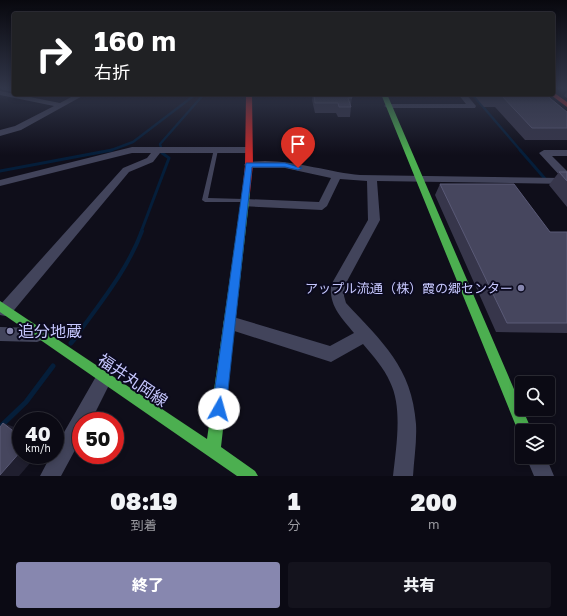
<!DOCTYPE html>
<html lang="ja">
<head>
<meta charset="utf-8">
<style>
  :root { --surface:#0b0a14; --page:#14131d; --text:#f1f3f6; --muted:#9a9aa0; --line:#2b2b34; --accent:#8787af }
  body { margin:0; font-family:"Golos Text","Noto Sans JP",sans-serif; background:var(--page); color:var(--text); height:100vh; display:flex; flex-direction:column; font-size:15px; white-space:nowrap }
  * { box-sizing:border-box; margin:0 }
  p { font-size:13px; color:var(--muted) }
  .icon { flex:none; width:22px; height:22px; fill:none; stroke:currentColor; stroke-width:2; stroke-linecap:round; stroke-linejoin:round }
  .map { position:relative; height:476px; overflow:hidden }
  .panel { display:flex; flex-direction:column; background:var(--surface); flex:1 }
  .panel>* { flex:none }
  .top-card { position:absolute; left:12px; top:12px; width:543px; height:84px; border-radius:4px; box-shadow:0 2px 6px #0003,0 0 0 1px var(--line); background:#202124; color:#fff; overflow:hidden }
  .controls { position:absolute; left:515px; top:376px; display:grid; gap:8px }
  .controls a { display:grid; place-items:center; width:40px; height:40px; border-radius:4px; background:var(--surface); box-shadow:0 2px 6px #0003,0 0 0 1px var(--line); font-size:20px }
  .speed { position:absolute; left:12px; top:412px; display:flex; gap:8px; font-size:20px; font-weight:700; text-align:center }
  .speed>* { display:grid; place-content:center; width:52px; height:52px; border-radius:50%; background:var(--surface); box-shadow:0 2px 6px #0003,0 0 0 1px var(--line); line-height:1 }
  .speed small { font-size:10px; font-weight:400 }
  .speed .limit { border:6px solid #d22; background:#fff; color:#111 }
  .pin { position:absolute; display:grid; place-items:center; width:34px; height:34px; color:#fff; margin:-41px -17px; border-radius:50% 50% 50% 0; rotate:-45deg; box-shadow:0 0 4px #0007 }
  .pin .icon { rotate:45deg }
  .me { position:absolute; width:44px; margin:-22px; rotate:7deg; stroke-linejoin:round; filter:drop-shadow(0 0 3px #0008) }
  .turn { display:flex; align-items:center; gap:14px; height:84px; padding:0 16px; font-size:18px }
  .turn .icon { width:52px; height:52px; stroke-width:2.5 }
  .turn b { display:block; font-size:28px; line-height:34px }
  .eta { display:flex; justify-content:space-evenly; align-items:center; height:68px; text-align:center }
  .eta b { font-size:24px; font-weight:800; line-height:28px }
  .button { display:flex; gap:8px; margin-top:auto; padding:8px 16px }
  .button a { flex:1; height:46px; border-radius:4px; background:var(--accent); color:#fff; font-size:16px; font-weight:800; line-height:46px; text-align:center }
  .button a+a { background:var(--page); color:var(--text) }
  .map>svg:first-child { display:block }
</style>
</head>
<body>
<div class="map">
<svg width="567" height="476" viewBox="0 0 567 476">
  <rect width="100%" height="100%" fill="#0f0e1a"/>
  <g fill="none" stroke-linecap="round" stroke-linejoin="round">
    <!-- stream-far3 -->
    <path stroke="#051e3a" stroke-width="2.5" d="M 472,94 L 521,151
      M 109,151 L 133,142 L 196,94
      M 162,151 L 160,144 L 204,94"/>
    <!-- stream-far2 -->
    <path stroke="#051e3a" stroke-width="3" d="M 520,150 L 547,181
      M 0,171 L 112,150
      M 141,232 L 169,158 L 162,153 L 161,150"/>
    <!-- stream-far1 -->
    <path stroke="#051e3a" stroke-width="4" d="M 75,338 C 100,303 127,271 142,231"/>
    <!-- stream -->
    <path stroke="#051e3a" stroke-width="5" d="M 71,343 L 76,337
      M 0,427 L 26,402 L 53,366"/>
    <!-- lane -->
    <path fill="#42445b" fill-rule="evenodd" d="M 214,149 L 216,149 L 218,150 L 208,198 L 244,199 L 247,201 L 246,202 L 205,202 L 202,200 Z"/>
    <!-- street -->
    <path fill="#42445b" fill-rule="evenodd" d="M 0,91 L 60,103 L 77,94 L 86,94 L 21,130 L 0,136 L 0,130 L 15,126 L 54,106 L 0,95 Z
      M 137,94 L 180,94 L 176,96 L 141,96 Z
      M 195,94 L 252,94 L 253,95 L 249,97 L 199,96 Z
      M 458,94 L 466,94 L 476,106 L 475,108 L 388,108 L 384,106 L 388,104 L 466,104 Z
      M 132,147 L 248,147 L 252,150 L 248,153 L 160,153 L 153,162 L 129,172 L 10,315 L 5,316 L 0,315 L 0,305 L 123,168 L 147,158 L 151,153 L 132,153 L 0,186 L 0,180 Z
      M 544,150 L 567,150 L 567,156 L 552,156 L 567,171 L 567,184 L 377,181 L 380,220 L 345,285 L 344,296 L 346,303 C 382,342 412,367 416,424 C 417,441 414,459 413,476 L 393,476 C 396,448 403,408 390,382 C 384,368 373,356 363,344 L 331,362 L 225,328 L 223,323 L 225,318 L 230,316 L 330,346 L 354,333 C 341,317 329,306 331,285 L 368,220 L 367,181 L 340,179 L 327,206 L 322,210 L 241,206 L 240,203 L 241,200 L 245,199 L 319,202 L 331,178 L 285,168 L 249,168 L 244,165 L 246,163 C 277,155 327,172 360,175 L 562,178 L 539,153 Z
      M 0,327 L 37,328 L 42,330 L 45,335 L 42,340 L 37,342 L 0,341 Z
      M 104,371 L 110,373 L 112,379 L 91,421 L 81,421 L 81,439 L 61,476 L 40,476 L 51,455 L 55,455 L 55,448 L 98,373 Z
      M 526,457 L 546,457 L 554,476 L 534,476 Z"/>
    <!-- fast -->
    <path fill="#4caf50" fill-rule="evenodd" d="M 381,94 L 387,94 L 532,431 L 522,431 L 522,437 L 520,436 L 518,431 Z
      M 246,190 L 250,193 L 221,447 L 255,471 L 258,476 L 237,476 L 0,312 L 0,301 L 207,439 L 242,193 Z"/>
    <!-- jam -->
    <path fill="#c62828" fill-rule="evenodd" d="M 553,92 L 567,102 L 567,107 L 551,95 L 550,94 L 553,94 Z
      M 246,94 L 252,94 L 253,165 L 250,193 L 246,196 L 242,193 L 245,165 Z"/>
  </g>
  <!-- wall -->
  <path fill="#37364b" d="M 1,89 L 14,89 L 14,92 Z
    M 563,89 L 567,89 L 567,98 L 564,96 L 567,91 Z
    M 313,94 L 350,94 L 352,98 L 351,104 L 351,107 L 350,117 L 338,117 L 336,113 L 315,113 L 312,100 Z
    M 473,94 L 545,94 L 567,112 L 567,140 L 525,140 L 495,107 L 484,107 Z
    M 559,172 L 567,172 L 567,207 L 549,185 Z
    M 440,184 L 550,232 L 567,232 L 567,333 L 496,332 L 435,195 Z"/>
  <!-- shaded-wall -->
  <path fill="#201f2f" d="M 3,423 L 20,429 L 21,430 L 21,437 Z
    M 21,451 L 21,455 L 37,455 L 19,476 L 0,476 L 0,475 Z"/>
  <!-- building -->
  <path fill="#46465e" stroke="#5a5a77" d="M 314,94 L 350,94 L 352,98 L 348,98 L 351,107 L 339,107 L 338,103 L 315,103 Z
    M 488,94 L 545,94 L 567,112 L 567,128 L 532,128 L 501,95 L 490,95 Z
    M 559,172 L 567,172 L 567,181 Z
    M 440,184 L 514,184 L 550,232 L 567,232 L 567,323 L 507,323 Z
    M 3,423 L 21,437 L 21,451 L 0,475 L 0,427 Z"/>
  <!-- sky -->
  <linearGradient id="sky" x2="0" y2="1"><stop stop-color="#08080e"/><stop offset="0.57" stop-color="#313649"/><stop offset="1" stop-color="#313649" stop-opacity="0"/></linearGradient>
  <rect width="567" height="155" fill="url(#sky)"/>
  <!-- route -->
  <path fill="#1a73e8" stroke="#114b97" d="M 246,163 L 285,163 L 302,168 L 298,170 L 285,167 L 252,167 L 226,409 L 224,413 L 219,415 L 214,413 L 212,409 Z"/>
  <!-- markers -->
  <g fill="#8787af" stroke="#0b0a1e" stroke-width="1.5">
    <circle cx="521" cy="288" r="4"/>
    <circle cx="10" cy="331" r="4"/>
  </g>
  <g text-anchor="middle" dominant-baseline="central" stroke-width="4" stroke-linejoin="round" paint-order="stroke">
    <!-- poi labels -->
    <g font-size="13" fill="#c7c8ff" stroke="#0b0a1e" text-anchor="end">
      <text x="513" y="288">アップル流通（株）霞の郷センター</text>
    </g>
    <!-- near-poi labels -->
    <g font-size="16" fill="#c7c8ff" stroke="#0b0a1e" text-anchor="start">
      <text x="18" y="331">追分地蔵</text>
    </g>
    <!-- near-street labels -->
    <g font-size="16" fill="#c7c8ff" stroke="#0b0a1e">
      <text transform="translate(133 380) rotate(34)">福井丸岡線</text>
    </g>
  </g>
</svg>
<div class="controls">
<a><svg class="icon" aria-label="search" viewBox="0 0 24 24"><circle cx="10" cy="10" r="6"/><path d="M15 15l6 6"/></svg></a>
<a><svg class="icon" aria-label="layers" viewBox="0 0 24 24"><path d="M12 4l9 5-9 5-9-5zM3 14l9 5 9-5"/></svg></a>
</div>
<div class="speed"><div>40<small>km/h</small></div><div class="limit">50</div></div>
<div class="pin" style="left:298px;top:168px;background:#d93025"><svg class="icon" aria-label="arrive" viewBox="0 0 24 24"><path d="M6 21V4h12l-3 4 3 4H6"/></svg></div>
<svg class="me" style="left:219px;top:409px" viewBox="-20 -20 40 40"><circle r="19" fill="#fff"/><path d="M0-13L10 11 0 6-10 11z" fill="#1a73e8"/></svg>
<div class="top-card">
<div class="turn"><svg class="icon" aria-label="right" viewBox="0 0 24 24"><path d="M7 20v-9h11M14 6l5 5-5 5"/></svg><div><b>160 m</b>右折</div></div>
</div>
</div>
<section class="panel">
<div class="eta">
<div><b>08:19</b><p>到着</p></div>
<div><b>1</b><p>分</p></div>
<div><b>200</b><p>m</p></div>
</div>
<div class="button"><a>終了</a><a>共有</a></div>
</section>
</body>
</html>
